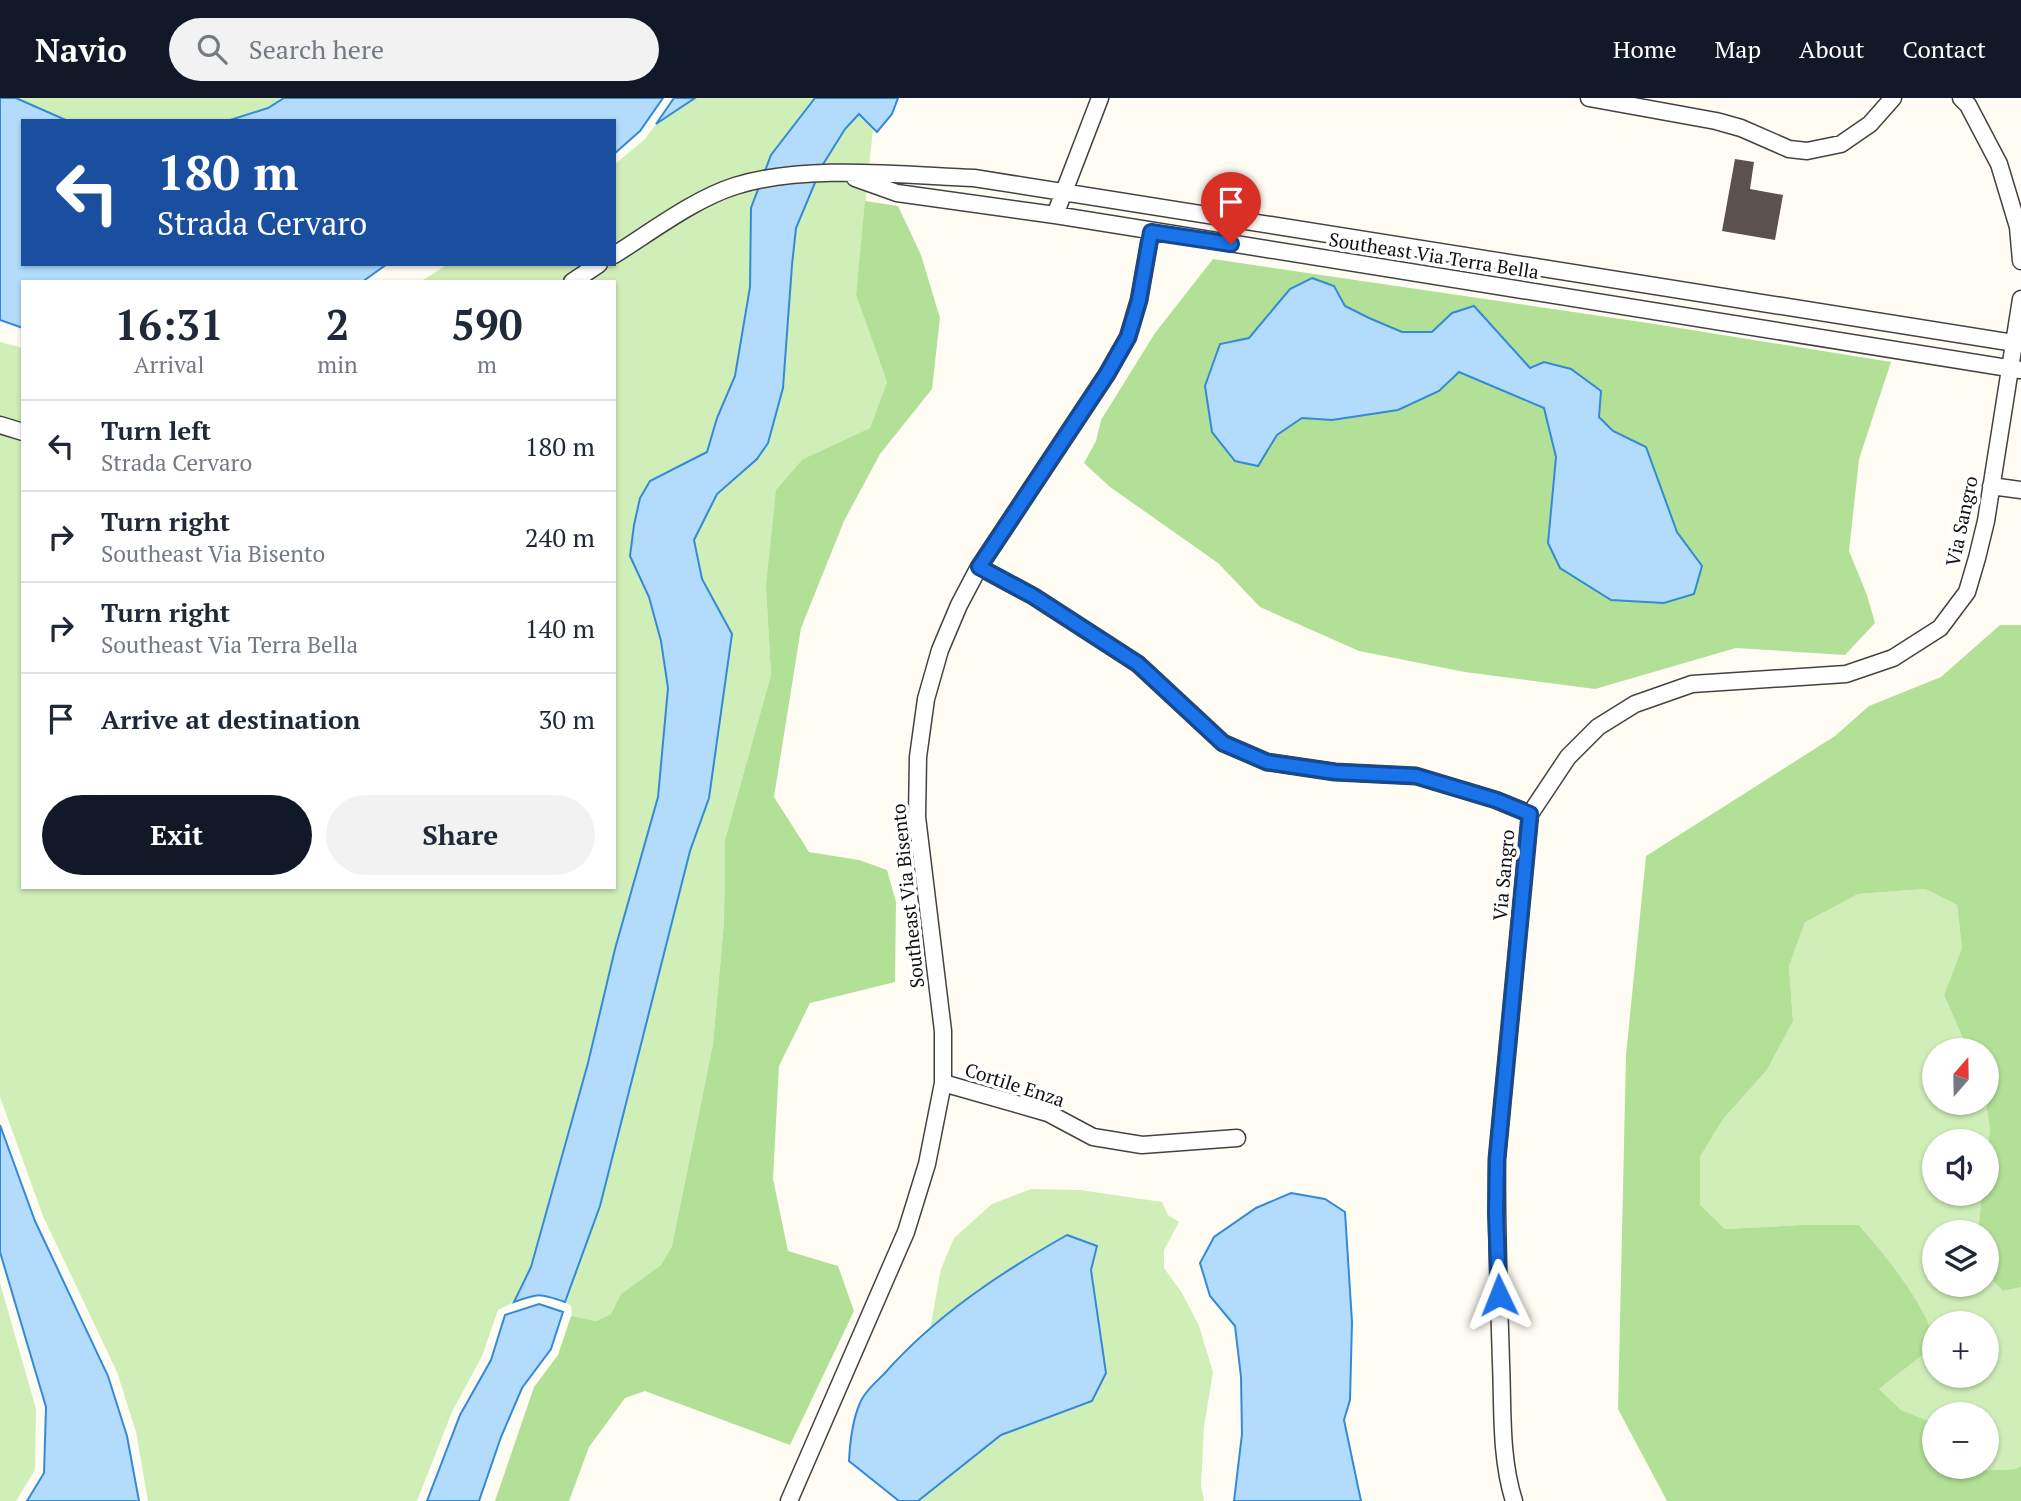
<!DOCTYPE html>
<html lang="en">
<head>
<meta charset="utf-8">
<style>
  :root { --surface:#fff; --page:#f2f2f3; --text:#1f2937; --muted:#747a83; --line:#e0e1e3; --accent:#111827 }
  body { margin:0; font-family:"PT Serif",serif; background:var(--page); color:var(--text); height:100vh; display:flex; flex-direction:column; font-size:26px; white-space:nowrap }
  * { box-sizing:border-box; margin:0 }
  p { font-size:23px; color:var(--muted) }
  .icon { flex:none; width:38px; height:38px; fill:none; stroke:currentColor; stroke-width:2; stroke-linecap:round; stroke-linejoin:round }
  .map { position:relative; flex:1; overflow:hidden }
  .side { position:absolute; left:21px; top:182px; width:595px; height:609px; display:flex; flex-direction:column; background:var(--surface); border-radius:0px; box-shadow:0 2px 5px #0004 }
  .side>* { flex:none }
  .hud { position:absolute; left:21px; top:21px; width:595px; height:147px; border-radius:0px; box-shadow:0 2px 5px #0004; background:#1a4fa0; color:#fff; overflow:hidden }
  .needle { width:46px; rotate:20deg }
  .fabs { position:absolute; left:1922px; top:940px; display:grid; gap:14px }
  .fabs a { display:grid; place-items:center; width:77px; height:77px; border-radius:50%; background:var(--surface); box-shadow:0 2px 5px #0004; font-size:35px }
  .pin { position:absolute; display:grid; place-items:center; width:60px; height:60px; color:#fff; margin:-72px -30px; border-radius:50% 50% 50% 0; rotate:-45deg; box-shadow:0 0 7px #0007 }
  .pin .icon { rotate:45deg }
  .me { position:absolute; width:77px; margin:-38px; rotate:358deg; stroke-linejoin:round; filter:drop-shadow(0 0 5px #0008) }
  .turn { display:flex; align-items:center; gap:24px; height:147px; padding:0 21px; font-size:32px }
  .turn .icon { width:91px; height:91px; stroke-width:2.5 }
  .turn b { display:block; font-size:49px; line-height:60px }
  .eta { display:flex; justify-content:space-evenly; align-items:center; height:119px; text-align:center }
  .eta b { font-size:42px; font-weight:700; line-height:49px }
  .primary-button { display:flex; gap:14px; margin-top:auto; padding:14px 21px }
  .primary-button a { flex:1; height:80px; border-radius:42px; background:var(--accent); color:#fff; font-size:28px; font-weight:700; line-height:80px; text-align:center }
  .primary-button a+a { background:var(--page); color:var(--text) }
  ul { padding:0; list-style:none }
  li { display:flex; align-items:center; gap:21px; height:91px; padding:0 21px; border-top:2px solid var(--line) }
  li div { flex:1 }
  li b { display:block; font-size:26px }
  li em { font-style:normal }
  header { display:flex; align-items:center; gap:42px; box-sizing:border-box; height:98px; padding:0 35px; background:var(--accent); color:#fff }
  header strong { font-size:33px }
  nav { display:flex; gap:38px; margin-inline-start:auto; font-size:24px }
  .search { width:490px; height:63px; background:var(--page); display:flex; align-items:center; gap:18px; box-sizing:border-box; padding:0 24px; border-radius:38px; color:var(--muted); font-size:26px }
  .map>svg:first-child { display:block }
</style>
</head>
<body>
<header>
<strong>Navio</strong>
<div class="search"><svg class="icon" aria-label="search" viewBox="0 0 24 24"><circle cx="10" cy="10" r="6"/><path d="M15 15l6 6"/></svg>Search here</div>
<nav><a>Home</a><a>Map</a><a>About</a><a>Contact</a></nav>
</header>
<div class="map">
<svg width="2021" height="1403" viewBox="0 0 2021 1403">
  <rect width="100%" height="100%" fill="#fffdf3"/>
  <!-- green -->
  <path fill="#d0eeb8" d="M 0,0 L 436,0 L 403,23 L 23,23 Z
    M 695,0 L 815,0 L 771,57 L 751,110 L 750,189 L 735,278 L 717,320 L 707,354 L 650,383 L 640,400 L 634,427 L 630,458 L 649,499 L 661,543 L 668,590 L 658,699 L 615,851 L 588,965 L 531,1169 L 514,1204 L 498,1212 L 482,1258 L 452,1314 L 417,1403 L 148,1403 L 136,1334 L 117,1274 L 43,1118 L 0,999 L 0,244 L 23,250 L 23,789 L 614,789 L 614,184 L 420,184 L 448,166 L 614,166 L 614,67 L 645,41 L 656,26 Z
    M 859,16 L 873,31 L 856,197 L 887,284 L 870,330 L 803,361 L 766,489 L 771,577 L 725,742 L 724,824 L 713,946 L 672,1148 L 661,1167 L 621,1196 L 611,1216 L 596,1223 L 572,1219 L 571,1208 L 565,1204 L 600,1108 L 690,753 L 709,700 L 732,536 L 702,481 L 694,442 L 717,396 L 757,361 L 792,167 L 796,130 L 822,68 L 845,31 Z
    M 1925,791 L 1957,807 L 1962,850 L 1944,897 L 1968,952 L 1934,952 L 1934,1004 L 1986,1004 L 1990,1032 L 1986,1060 L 1986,1043 L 1934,1043 L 1934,1096 L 1982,1096 L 1978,1134 L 1934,1134 L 1934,1186 L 1986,1186 L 1986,1176 L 2003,1193 L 2021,1189 L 2021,1368 L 2015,1371 L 1973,1373 L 1970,1369 L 1986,1368 L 1986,1316 L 1934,1316 L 1934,1325 L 1901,1312 L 1879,1291 L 1934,1248 L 1934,1278 L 1986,1278 L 1986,1225 L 1934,1225 L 1934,1239 C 1915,1198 1889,1161 1859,1127 L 1803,1127 L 1725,1131 L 1700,1108 L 1700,1059 L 1723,1021 L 1767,972 L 1793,923 L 1789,868 L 1805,823 L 1858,796 Z
    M 1031,1091 L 1080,1092 L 1162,1104 L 1168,1117 L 1179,1124 L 1164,1152 L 1164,1170 L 1182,1195 L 1199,1228 L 1213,1274 L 1204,1329 L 1201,1387 L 1204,1403 L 918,1403 L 1001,1336 L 1052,1318 L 1106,1275 L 1091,1172 L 1015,1167 L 944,1218 L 930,1231 L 941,1171 L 954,1140 L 992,1106 Z
    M 0,1185 L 36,1311 L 35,1372 L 16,1403 L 0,1403 Z"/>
  <!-- forest -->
  <path fill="#b2e096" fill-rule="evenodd" d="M 865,103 L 898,108 L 921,157 L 940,220 L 932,291 L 880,356 L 844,423 L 801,530 L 774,699 L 809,754 L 859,762 L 887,772 L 896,804 L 895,884 L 810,905 L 779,968 L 773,1081 L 788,1153 L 838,1168 L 854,1213 L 790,1347 L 645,1293 L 625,1300 L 589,1349 L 569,1403 L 495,1403 L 534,1289 L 558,1257 L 571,1218 L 596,1223 L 611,1216 L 621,1196 L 661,1167 L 672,1148 L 713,946 L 724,824 L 725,742 L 771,577 L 766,489 L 776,392 L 803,361 L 870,330 L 887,284 L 856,197 Z
    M 1213,161 L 1648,225 L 1891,264 L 1859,361 L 1849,453 L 1867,497 L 1875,525 L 1845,557 L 1736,550 L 1595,591 L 1465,574 L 1359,553 L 1260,509 L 1218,465 L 1110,389 L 1084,365 L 1096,343 L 1101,322 L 1155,235 ZM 1334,188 L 1345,208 L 1369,220 L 1402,234 L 1432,234 L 1452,215 L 1474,208 L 1530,270 L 1599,319 L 1613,333 L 1646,349 L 1677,434 L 1702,468 L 1548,445 L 1556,359 L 1544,310 L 1459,274 L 1439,293 L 1332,322 L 1302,320 L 1277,337 L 1258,368 L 1220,246 L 1249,240 Z
    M 2000,527 L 2021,527 L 2021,1189 L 2003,1193 L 1986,1176 L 1986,1134 L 1978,1134 L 1982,1096 L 1986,1096 L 1986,1060 L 1990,1032 L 1986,1004 L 1986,952 L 1968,952 L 1944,897 L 1962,850 L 1957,807 L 1925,791 L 1858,796 L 1805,824 L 1789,868 L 1793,923 L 1767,972 L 1723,1021 L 1700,1059 L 1700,1107 L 1725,1131 L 1803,1127 L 1859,1127 C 1880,1151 1934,1216 1934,1248 L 1879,1291 L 1901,1312 L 1934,1325 L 1934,1368 L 1970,1369 L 1974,1373 L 2015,1371 L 2021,1368 L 2021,1403 L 1667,1403 L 1618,1311 L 1626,957 L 1646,758 L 1835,638 L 1869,608 L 1941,579 Z"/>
  <!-- water -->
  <path fill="#b3dbfb" stroke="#348ad8" stroke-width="2" d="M 0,0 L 16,0 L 68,23 L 23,23 L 23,166 L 387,166 L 362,184 L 23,184 L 23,230 L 0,222 Z
    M 284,0 L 663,0 L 640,33 L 614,56 L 614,23 L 227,23 L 268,10 Z
    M 674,0 L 695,0 L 656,26 Z
    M 815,0 L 898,0 L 892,16 L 877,34 L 859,16 L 845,31 L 822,68 L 796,130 L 792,167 L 783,290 L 768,345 L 757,361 L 717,396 L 694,442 L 702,481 L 732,536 L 709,700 L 690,753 L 600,1108 L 565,1204 C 539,1195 539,1195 514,1204 L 531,1169 L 588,965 L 615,851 L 658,699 L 668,590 L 661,543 L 649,499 L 630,458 L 634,427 L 640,400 L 650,383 L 707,354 L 717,320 L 735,278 L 750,189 L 751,110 L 771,57 Z
    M 1312,180 L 1334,188 L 1345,208 L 1369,220 L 1402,234 L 1432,234 L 1452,215 L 1474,208 L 1530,270 L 1544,264 L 1571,271 L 1601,293 L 1599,319 L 1613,333 L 1646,349 L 1677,434 L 1702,468 L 1694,496 L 1664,505 L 1611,502 L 1560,470 L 1548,445 L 1556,359 L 1544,310 L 1459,274 L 1439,293 L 1398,312 L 1332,322 L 1302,320 L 1277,337 L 1258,368 L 1235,363 L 1212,334 L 1205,288 L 1220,246 L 1249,240 L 1290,191 Z
    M 0,1027 L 35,1123 L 108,1278 L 127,1338 L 139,1403 L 27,1403 L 44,1375 L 46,1309 L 0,1154 Z
    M 1291,1095 L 1325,1101 L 1345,1114 L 1352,1224 L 1350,1302 L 1344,1322 L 1361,1403 L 1234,1403 L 1242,1336 L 1241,1279 L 1235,1228 L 1210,1198 L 1200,1165 L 1214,1139 L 1256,1110 Z
    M 1067,1137 L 1097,1148 L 1091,1172 L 1106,1275 L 1092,1303 L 1001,1337 L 918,1403 L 899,1403 L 849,1363 C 850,1343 852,1323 860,1305 C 864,1294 876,1284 884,1276 C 935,1218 1000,1175 1067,1137 Z
    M 539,1206 L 563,1214 L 551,1251 L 522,1290 L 501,1339 L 479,1403 L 427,1403 L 460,1317 L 491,1262 L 505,1217 Z"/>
  <!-- building -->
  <path fill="#5a524b" d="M 1735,61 L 1754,64 L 1750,91 L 1783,97 L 1775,142 L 1722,133 Z"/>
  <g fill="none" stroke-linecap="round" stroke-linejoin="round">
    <defs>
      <path id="minor" d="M 1589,0 L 1716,23 L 1741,30 L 1789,51 L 1807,53 L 1841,46 L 1870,26 L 1893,0
        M 1961,0 L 1968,7 L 1999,66 L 2018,129 L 2021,163
        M 855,80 L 897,95 L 1055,117 L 2021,272
        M 1055,117 L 1100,0
        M 614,157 C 651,134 694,101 735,88 C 804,66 901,77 974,80 L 2021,246
        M 572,184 L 599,166
        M 0,327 L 23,334
        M 1991,388 L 2021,392
        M 979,469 L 1033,498 L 1138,566 L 1223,645 L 1267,664 L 1335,674 L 1416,678 L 1496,702 L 1530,716
        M 943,985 L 1048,1015 L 1093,1039 L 1142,1047 L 1237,1040
        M 789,1403 L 906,1134 L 927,1066 L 943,985 L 943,933 L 917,719 L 918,659 L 926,601 L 940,552 L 959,507 L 979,469 L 1107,276 L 1128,239 L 1139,202 L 1151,134
        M 1514,1403 C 1500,1359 1503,1310 1501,1265 C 1499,1197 1496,1129 1497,1061 L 1530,716 L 1568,659 L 1598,629 L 1635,606 L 1692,586 L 1846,576 L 1893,560 L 1940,530 L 1967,494 L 1977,460 L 1986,423 L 2021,201"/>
    </defs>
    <!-- minor casing -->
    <use href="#minor" stroke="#434343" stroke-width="19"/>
    <!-- minor -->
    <use href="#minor" stroke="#fff" stroke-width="16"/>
  </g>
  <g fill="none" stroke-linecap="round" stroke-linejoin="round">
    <defs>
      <path id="route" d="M 1231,146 L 1151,134 L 1139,202 L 1128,239 L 1107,276 L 979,469 L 1033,498 L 1138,566 L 1223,645 L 1267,664 L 1335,674 L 1416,678 L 1496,702 L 1530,716 L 1497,1061 L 1496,1114 L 1499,1197"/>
    </defs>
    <!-- route casing -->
    <use href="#route" stroke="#114b97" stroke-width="18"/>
    <!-- route -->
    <use href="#route" stroke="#1a73e8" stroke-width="12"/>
  </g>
  <g text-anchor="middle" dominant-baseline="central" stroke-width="7" stroke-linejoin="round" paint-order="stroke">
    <!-- street labels -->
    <g font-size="19" fill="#101010" stroke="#fff">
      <text transform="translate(1434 157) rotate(9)">Southeast Via Terra Bella</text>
      <text transform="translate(1961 423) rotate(-78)">Via Sangro</text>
      <text transform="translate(1503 777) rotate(-85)">Via Sangro</text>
      <text transform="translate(907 798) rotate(-96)">Southeast Via Bisento</text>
      <text transform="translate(1015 986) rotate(18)">Cortile Enza</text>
    </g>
  </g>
</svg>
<div class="fabs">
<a><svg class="needle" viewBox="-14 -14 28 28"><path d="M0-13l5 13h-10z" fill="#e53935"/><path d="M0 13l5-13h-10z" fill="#747a83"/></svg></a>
<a><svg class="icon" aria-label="sound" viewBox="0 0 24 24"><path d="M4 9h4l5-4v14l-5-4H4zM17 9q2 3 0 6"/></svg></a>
<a><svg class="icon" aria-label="layers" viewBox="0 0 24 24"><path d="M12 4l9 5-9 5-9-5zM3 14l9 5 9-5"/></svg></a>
<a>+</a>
<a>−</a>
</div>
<div class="pin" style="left:1231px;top:146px;background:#d93025"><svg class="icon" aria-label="arrive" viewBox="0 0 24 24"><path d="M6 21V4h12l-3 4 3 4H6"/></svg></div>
<svg class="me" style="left:1499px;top:1197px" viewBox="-20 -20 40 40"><path d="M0-17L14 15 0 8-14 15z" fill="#1a73e8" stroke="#fff" stroke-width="4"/></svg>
<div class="hud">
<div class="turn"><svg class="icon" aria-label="left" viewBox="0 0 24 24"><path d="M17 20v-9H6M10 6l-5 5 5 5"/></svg><div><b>180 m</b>Strada Cervaro</div></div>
</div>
<section class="side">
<div class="eta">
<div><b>16:31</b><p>Arrival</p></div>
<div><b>2</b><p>min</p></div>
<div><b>590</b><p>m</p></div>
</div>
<ul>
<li><svg class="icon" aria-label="left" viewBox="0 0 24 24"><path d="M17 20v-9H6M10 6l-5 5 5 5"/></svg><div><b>Turn left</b><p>Strada Cervaro</p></div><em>180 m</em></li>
<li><svg class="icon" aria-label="right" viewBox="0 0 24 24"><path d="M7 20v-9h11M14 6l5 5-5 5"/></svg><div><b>Turn right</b><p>Southeast Via Bisento</p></div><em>240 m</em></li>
<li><svg class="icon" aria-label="right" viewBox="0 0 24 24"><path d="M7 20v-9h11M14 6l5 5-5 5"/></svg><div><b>Turn right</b><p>Southeast Via Terra Bella</p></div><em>140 m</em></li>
<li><svg class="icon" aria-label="arrive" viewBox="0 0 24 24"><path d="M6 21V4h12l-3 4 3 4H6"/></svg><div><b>Arrive at destination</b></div><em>30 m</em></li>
</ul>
<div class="primary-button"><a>Exit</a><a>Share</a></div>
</section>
</div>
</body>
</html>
